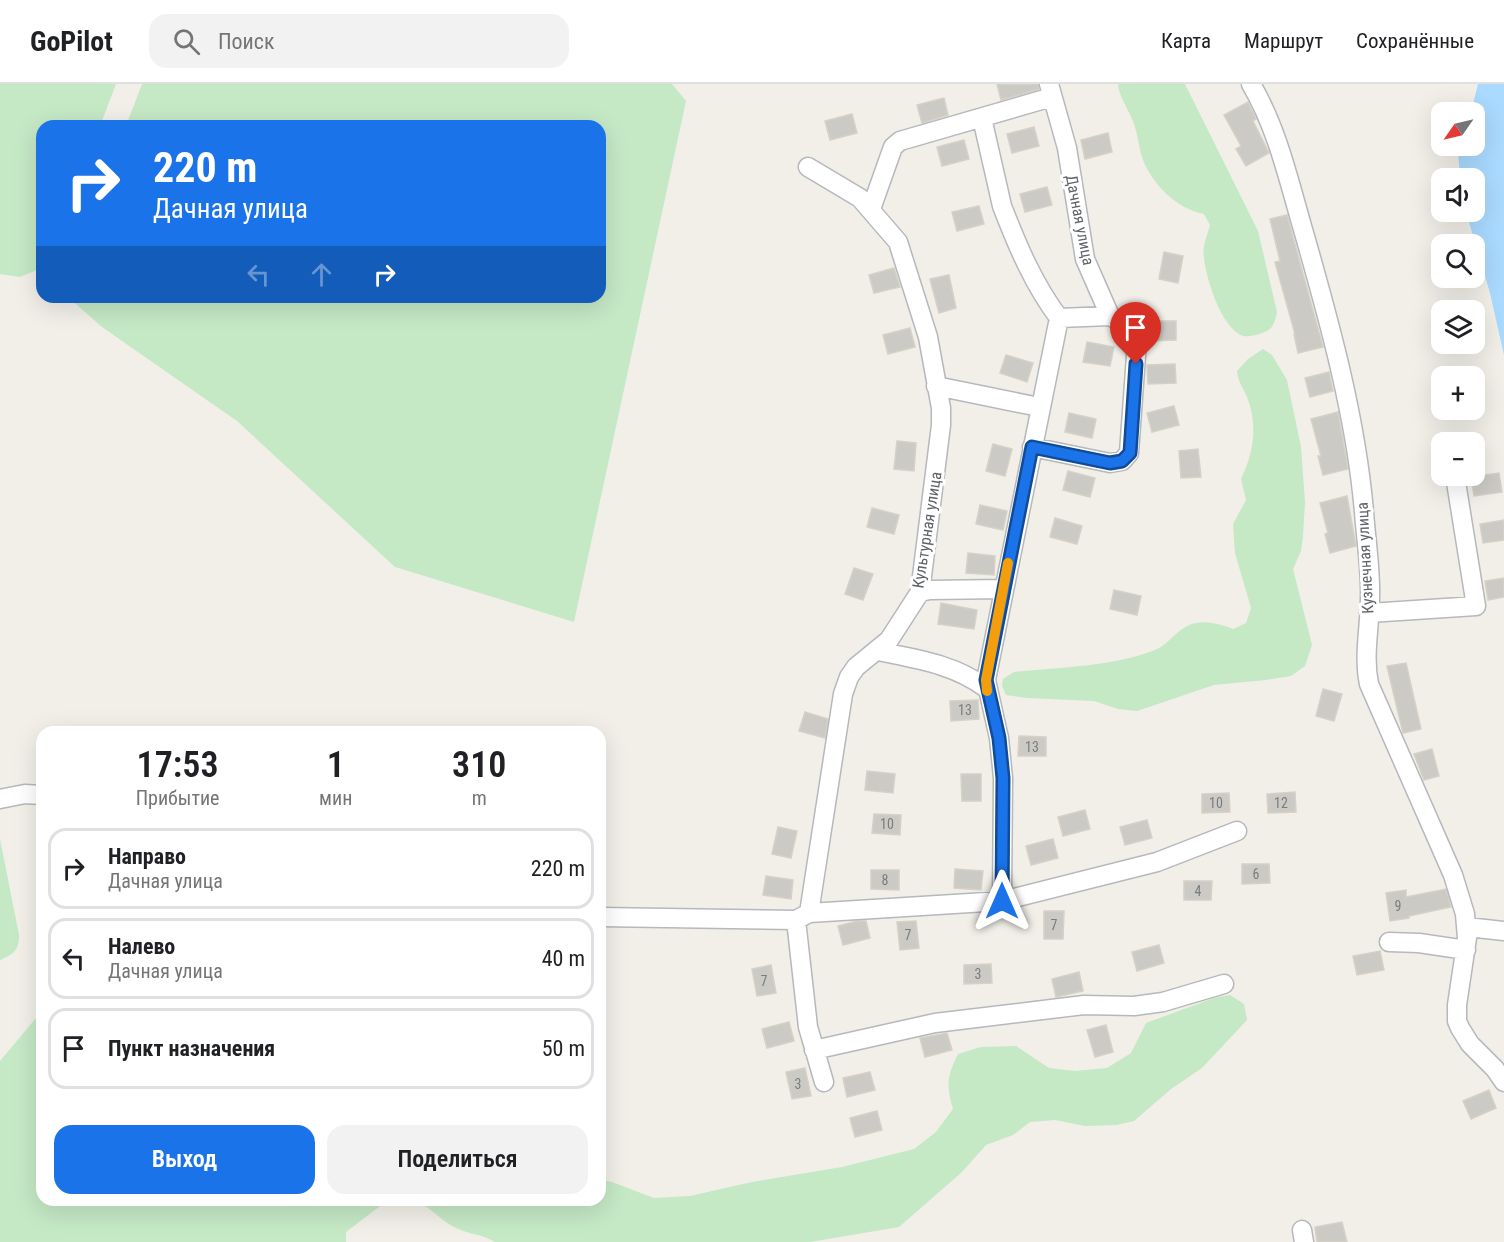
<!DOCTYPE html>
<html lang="ru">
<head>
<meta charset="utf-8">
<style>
  :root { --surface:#fff; --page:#f2f2f2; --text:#202124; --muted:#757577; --line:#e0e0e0; --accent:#1a73e8 }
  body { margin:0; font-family:"Roboto Condensed",sans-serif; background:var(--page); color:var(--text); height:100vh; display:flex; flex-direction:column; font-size:22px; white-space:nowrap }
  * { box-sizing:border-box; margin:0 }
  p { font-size:20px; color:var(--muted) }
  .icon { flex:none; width:33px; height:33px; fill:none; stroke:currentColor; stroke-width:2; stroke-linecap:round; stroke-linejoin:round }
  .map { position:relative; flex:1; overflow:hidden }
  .panel { position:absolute; left:36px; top:642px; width:570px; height:480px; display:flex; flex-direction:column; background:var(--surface); border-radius:18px; box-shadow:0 6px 24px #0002 }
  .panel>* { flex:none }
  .guide { position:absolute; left:36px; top:36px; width:570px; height:183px; border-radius:18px; box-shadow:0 6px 24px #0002; background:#1a73e8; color:#fff; overflow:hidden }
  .needle { width:39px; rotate:236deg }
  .tools { position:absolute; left:1431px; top:18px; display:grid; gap:12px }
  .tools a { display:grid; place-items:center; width:54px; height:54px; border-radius:12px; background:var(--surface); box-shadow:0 6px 24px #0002; font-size:30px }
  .pin { position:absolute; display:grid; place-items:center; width:51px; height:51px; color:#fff; margin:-62px -26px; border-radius:50% 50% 50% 0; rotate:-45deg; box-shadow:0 0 6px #0007 }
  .pin .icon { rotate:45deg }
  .me { position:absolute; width:66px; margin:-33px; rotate:0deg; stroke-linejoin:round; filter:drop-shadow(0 0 4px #0008) }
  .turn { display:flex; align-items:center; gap:21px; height:126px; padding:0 18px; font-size:27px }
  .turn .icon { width:78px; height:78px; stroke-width:2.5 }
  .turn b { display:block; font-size:42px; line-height:51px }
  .lanes { display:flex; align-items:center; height:57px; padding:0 18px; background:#0003; justify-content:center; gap:30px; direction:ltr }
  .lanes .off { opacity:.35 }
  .eta { display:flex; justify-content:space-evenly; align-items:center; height:102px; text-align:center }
  .eta b { font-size:36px; font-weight:600; line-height:42px }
  .action { display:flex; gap:12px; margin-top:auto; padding:12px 18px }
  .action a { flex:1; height:69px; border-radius:18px; background:var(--accent); color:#fff; font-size:24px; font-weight:600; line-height:69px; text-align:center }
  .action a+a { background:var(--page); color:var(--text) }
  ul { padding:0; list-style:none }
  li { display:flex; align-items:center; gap:18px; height:81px; margin:0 12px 9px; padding:0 6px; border:3px solid var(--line); border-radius:18px }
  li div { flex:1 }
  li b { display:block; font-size:22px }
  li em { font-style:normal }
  header { display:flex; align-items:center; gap:36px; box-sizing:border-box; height:84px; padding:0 30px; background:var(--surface); border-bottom:2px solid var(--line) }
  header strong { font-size:28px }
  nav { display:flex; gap:33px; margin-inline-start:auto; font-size:21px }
  .search { width:420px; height:54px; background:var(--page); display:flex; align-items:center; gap:15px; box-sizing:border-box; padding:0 21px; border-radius:18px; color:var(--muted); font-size:22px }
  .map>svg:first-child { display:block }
</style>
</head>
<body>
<header>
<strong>GoPilot</strong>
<div class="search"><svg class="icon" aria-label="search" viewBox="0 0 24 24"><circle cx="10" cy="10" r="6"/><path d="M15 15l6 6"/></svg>Поиск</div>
<nav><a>Карта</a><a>Маршрут</a><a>Сохранённые</a></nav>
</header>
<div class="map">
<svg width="1504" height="1158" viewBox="0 0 1504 1158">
  <rect width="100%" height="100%" fill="#f1efe8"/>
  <!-- green -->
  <path fill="#c5e8c5" d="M 0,0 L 116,0 L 100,42 L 42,42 L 42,184 L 20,193 L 0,190 Z
    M 142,0 L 672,0 L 686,17 L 574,538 L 395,483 L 237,337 L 102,243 L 68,213 L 600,213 L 600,42 L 126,42 Z
    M 1118,0 L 1185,0 L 1258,147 L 1277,228 C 1275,238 1273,246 1262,249 C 1257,251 1249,253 1243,252 C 1221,244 1206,194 1204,174 C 1202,163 1207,152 1210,141 L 1204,130 C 1177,125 1153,101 1143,76 C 1138,62 1138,48 1132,35 C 1127,23 1119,12 1118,0 Z
    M 1263,265 L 1272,271 L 1287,296 L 1301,363 L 1305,418 L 1303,452 L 1301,467 L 1293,485 L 1312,561 L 1305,582 L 1291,592 L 1266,596 L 1214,601 L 1137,627 L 1118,625 L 1094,617 L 1027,614 L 1006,611 L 1002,602 L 1003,595 L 1014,588 C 1059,583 1112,583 1155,566 C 1168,561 1177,545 1192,540 C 1206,536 1219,540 1233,545 L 1246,539 L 1251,524 L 1235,469 L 1233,440 L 1246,416 L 1241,395 C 1254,368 1258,341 1247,313 C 1243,303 1238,298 1237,287 L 1248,275 Z
    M 0,755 L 19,851 C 19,866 14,870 0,876 Z
    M 1230,911 L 1244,920 L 1247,936 L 1202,984 L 1171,1005 L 1134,1037 L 1116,1041 L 1085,1042 L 1055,1036 L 1030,1038 L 1013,1051 L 986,1061 L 962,1088 L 899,1143 L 810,1158 L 495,1158 C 482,1150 467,1150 454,1143 C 439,1135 429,1122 414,1116 L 600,1116 L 600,1096 L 612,1098 L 654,1114 L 690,1112 L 752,1098 L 842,1083 L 914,1065 L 936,1048 L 953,1025 C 946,1002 947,992 958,970 L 981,963 L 1016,962 L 1049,984 L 1075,987 L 1107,984 L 1131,969 L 1146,939 L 1214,914 Z
    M 42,932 L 42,1116 L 388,1116 L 346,1148 L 346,1158 L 0,1158 L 0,977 L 36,934 Z"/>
  <!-- water -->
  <path fill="#aadaff" d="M 1478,0 L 1504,0 L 1504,271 L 1490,209 L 1466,128 L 1474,128 L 1474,94 L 1460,94 L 1460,93 L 1458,68 L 1460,62 L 1474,62 L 1474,28 L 1471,28 Z"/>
  <!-- building -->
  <path fill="#cccac5" stroke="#d6d1c6" stroke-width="1.5" d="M 997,0 L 1038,0 L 1039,5 L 1001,16 Z
    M 944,14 L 948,31 L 922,39 L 917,21 Z
    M 1248,18 L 1256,35 L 1253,37 L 1269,69 L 1246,82 L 1236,65 L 1241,62 L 1224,31 Z
    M 852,30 L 857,49 L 830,56 L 825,37 Z
    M 1034,43 L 1039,62 L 1012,69 L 1007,50 Z
    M 1108,49 L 1112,68 L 1085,75 L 1081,56 Z
    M 964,56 L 969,75 L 942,82 L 937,63 Z
    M 1047,103 L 1052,121 L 1025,128 L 1020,110 Z
    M 979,122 L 984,140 L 957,147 L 952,128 Z
    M 1287,131 L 1323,263 L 1298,269 L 1294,250 L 1295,250 L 1275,178 L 1280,177 L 1270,135 Z
    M 1164,168 L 1183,172 L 1178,199 L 1159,195 Z
    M 894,184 L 900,203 L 874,209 L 869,191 Z
    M 949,191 L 956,224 L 939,229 L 930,195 Z
    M 1149,237 L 1176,237 L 1176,256 L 1149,257 Z
    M 910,244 L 915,263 L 888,270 L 883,251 Z
    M 1087,258 L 1114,263 L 1110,282 L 1083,278 Z
    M 1006,271 L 1033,279 L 1027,298 L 1000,289 Z
    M 1175,280 L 1176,299 L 1148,300 L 1147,281 Z
    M 1329,288 L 1333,307 L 1310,313 L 1305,294 Z
    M 1174,322 L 1179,341 L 1152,348 L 1147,329 Z
    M 1338,328 L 1348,385 L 1323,391 L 1318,372 L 1321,372 L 1311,335 Z
    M 1069,329 L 1096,335 L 1092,354 L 1065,348 Z
    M 897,357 L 916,359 L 914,387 L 894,385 Z
    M 993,360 L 1012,365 L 1005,392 L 986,387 Z
    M 1198,365 L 1201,393 L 1181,394 L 1179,367 Z
    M 1068,387 L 1095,394 L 1090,413 L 1063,406 Z
    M 1499,389 L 1502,408 L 1474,412 L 1471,393 Z
    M 1347,412 L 1356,462 L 1330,469 L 1325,450 L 1328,449 L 1320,419 Z
    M 980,421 L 1007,427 L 1003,446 L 976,440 Z
    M 872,424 L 899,431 L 894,450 L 867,443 Z
    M 1055,434 L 1082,442 L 1077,460 L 1050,453 Z
    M 1504,436 L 1504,456 L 1483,459 L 1480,440 Z
    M 968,469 L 995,472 L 994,491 L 966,489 Z
    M 854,484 L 873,490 L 863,516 L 845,510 Z
    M 1504,494 L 1504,513 L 1488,516 L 1485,497 Z
    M 1114,506 L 1141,512 L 1137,531 L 1110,525 Z
    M 941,519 L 977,526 L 974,545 L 938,540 Z
    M 1406,579 L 1421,645 L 1403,649 L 1387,582 Z
    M 1323,605 L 1342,610 L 1334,637 L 1316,632 Z
    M 978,616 L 979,635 L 951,637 L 950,617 Z
    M 805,628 L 828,635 L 825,654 L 799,647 Z
    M 1019,652 L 1046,653 L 1046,672 L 1018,672 Z
    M 1432,665 L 1439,692 L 1424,696 L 1414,670 Z
    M 867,687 L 895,690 L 893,709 L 865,706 Z
    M 961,690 L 981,690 L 981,717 L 962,717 Z
    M 1295,708 L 1296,728 L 1268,729 L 1267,710 Z
    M 1229,709 L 1230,728 L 1202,729 L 1202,710 Z
    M 1085,726 L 1090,745 L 1063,752 L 1058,733 Z
    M 874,730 L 901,731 L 900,751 L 872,749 Z
    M 1147,736 L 1152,754 L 1125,761 L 1120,743 Z
    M 778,743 L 797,747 L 791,774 L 772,770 Z
    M 1053,755 L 1058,774 L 1031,781 L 1026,762 Z
    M 1242,780 L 1269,780 L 1270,799 L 1242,800 Z
    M 955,785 L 983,787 L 981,806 L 954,804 Z
    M 871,786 L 899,786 L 899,806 L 871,805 Z
    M 766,792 L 793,796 L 791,815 L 763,811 Z
    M 1184,797 L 1212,797 L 1211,816 L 1184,816 Z
    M 1446,805 L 1451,823 L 1409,832 L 1409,834 L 1390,837 L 1386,809 L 1406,806 L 1406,813 Z
    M 1044,827 L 1064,827 L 1063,855 L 1044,855 Z
    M 857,837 L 866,837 L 870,854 L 843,861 L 838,842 Z
    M 916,837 L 919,864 L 900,866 L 897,838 Z
    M 1159,861 L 1164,879 L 1137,887 L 1132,868 Z
    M 1380,867 L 1384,886 L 1357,891 L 1353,872 Z
    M 991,880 L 992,899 L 964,900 L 964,881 Z
    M 771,881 L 776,909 L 757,912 L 752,885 Z
    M 1079,888 L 1083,907 L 1056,913 L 1052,895 Z
    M 789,938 L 794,957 L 767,964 L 762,945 Z
    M 1106,941 L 1113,968 L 1095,973 L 1087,946 Z
    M 947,949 L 952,966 L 925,973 L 920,954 Z
    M 805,984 L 811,1012 L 792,1015 L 786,988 Z
    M 870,988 L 875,1006 L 847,1013 L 843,994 Z
    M 1489,1006 L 1496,1024 L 1471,1035 L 1463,1017 Z
    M 877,1027 L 882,1046 L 855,1053 L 850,1034 Z
    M 1342,1138 L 1347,1158 L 1317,1158 L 1315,1143 Z"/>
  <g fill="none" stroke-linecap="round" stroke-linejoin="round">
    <defs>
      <path id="minor" d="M 1251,0 C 1278,46 1289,98 1304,149 C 1330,240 1356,334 1364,428 C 1366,456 1371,486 1370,514 C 1370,543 1363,571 1369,600 L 1453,791 L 1465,830 L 1467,854 L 1457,921 L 1457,937 L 1460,944 L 1470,960 L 1495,985 L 1504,998
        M 982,34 L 1002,122 C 1017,161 1034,201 1059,234 L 986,596 L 999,654 L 1003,694 L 1002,817
        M 808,83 L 860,114 L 898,158 L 928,253 L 941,324 L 941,341 L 920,508 L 889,556 L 856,583 L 849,593 L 843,610 L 809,829
        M 871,125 L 893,63 L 900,57 L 1052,13
        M 1059,234 L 1110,232
        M 936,302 L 1039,323
        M 1032,363 L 1110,379 L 1122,377 L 1129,369 L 1137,258 L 1134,245 L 1110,232 L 1085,175 L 1067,64 L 1049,0
        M 920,508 L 930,506 L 1003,505
        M 1369,529 L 1476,522 L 1456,398
        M 878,567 C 916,575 954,580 986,604
        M 0,715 L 25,710 L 42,711
        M 600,833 L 796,836 L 809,829 L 1002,817 L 1157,778 L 1237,747
        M 796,836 L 808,943 L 824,998
        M 1467,843 L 1504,847
        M 1389,858 L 1419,859 L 1466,866
        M 814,966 L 935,939 L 1084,921 L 1134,922 L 1163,918 L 1224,900
        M 1302,1146 L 1304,1158"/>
    </defs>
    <!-- minor casing -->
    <use href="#minor" stroke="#b5b8bc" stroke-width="21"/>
    <!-- minor -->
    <use href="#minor" stroke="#fff" stroke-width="18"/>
  </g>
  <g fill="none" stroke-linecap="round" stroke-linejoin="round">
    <defs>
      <path id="route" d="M 1002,817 L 1003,694 L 999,654 L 986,596 L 1032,363 L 1110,379 L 1122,377 L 1130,369 L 1136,280"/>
    </defs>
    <!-- route casing -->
    <use href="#route" stroke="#114b97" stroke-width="15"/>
    <!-- route -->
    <use href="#route" stroke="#1a73e8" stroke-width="10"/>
    <!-- slow -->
    <path stroke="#f59e0b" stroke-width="10" d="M 987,607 L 986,596 L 1008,479"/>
  </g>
  <g text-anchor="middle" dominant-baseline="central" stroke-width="6" stroke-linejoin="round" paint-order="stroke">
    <!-- number labels -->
    <g font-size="14" fill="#7a7d7f">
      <text x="965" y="626">13</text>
      <text x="1032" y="663">13</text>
      <text x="1216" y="719">10</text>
      <text x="1281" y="719">12</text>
      <text x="887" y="740">10</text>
      <text x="1256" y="790">6</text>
      <text x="885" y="796">8</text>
      <text x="1198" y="807">4</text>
      <text x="1398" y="822">9</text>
      <text x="1054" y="841">7</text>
      <text x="908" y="851">7</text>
      <text x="978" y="890">3</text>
      <text x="764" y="897">7</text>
      <text x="798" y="1000">3</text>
    </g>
    <!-- street labels -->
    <g font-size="16" fill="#5f6368" stroke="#fff">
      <text transform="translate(1080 136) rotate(79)">Дачная улица</text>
      <text transform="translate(927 446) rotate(-81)">Культурная улица</text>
      <text transform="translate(1365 474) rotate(-93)">Кузнечная улица</text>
    </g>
  </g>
</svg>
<div class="tools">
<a><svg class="needle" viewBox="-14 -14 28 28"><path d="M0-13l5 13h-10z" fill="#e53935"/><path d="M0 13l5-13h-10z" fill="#757577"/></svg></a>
<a><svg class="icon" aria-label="sound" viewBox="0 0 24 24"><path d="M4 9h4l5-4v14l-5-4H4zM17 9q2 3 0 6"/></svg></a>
<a><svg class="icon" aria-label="search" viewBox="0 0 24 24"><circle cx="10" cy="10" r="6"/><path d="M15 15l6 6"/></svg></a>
<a><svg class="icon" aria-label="layers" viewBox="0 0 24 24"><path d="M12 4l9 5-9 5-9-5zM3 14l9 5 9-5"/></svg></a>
<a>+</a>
<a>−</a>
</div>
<div class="pin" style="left:1136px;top:280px;background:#d93025"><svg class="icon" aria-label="arrive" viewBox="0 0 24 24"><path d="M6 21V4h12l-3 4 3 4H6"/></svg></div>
<svg class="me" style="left:1002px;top:817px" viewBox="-20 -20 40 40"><path d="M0-17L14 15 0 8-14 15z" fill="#1a73e8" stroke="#fff" stroke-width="4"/></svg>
<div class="guide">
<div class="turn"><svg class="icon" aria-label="right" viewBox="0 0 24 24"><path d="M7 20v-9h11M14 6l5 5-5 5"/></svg><div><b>220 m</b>Дачная улица</div></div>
<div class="lanes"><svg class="icon off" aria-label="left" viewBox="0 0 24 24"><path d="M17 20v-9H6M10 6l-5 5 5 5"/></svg><svg class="icon off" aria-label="ahead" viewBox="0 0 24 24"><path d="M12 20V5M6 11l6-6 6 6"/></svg><svg class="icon" aria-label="right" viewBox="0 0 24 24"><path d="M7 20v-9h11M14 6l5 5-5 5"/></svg></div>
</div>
<section class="panel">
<div class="eta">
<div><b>17:53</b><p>Прибытие</p></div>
<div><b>1</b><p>мин</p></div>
<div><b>310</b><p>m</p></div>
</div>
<ul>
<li><svg class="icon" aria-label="right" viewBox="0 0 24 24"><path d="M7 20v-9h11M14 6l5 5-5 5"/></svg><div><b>Направо</b><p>Дачная улица</p></div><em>220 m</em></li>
<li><svg class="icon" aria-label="left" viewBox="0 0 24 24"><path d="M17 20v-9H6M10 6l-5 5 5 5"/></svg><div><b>Налево</b><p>Дачная улица</p></div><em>40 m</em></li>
<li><svg class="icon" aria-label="arrive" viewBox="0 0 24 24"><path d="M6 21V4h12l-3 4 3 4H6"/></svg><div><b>Пункт назначения</b></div><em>50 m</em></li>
</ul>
<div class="action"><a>Выход</a><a>Поделиться</a></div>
</section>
</div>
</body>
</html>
